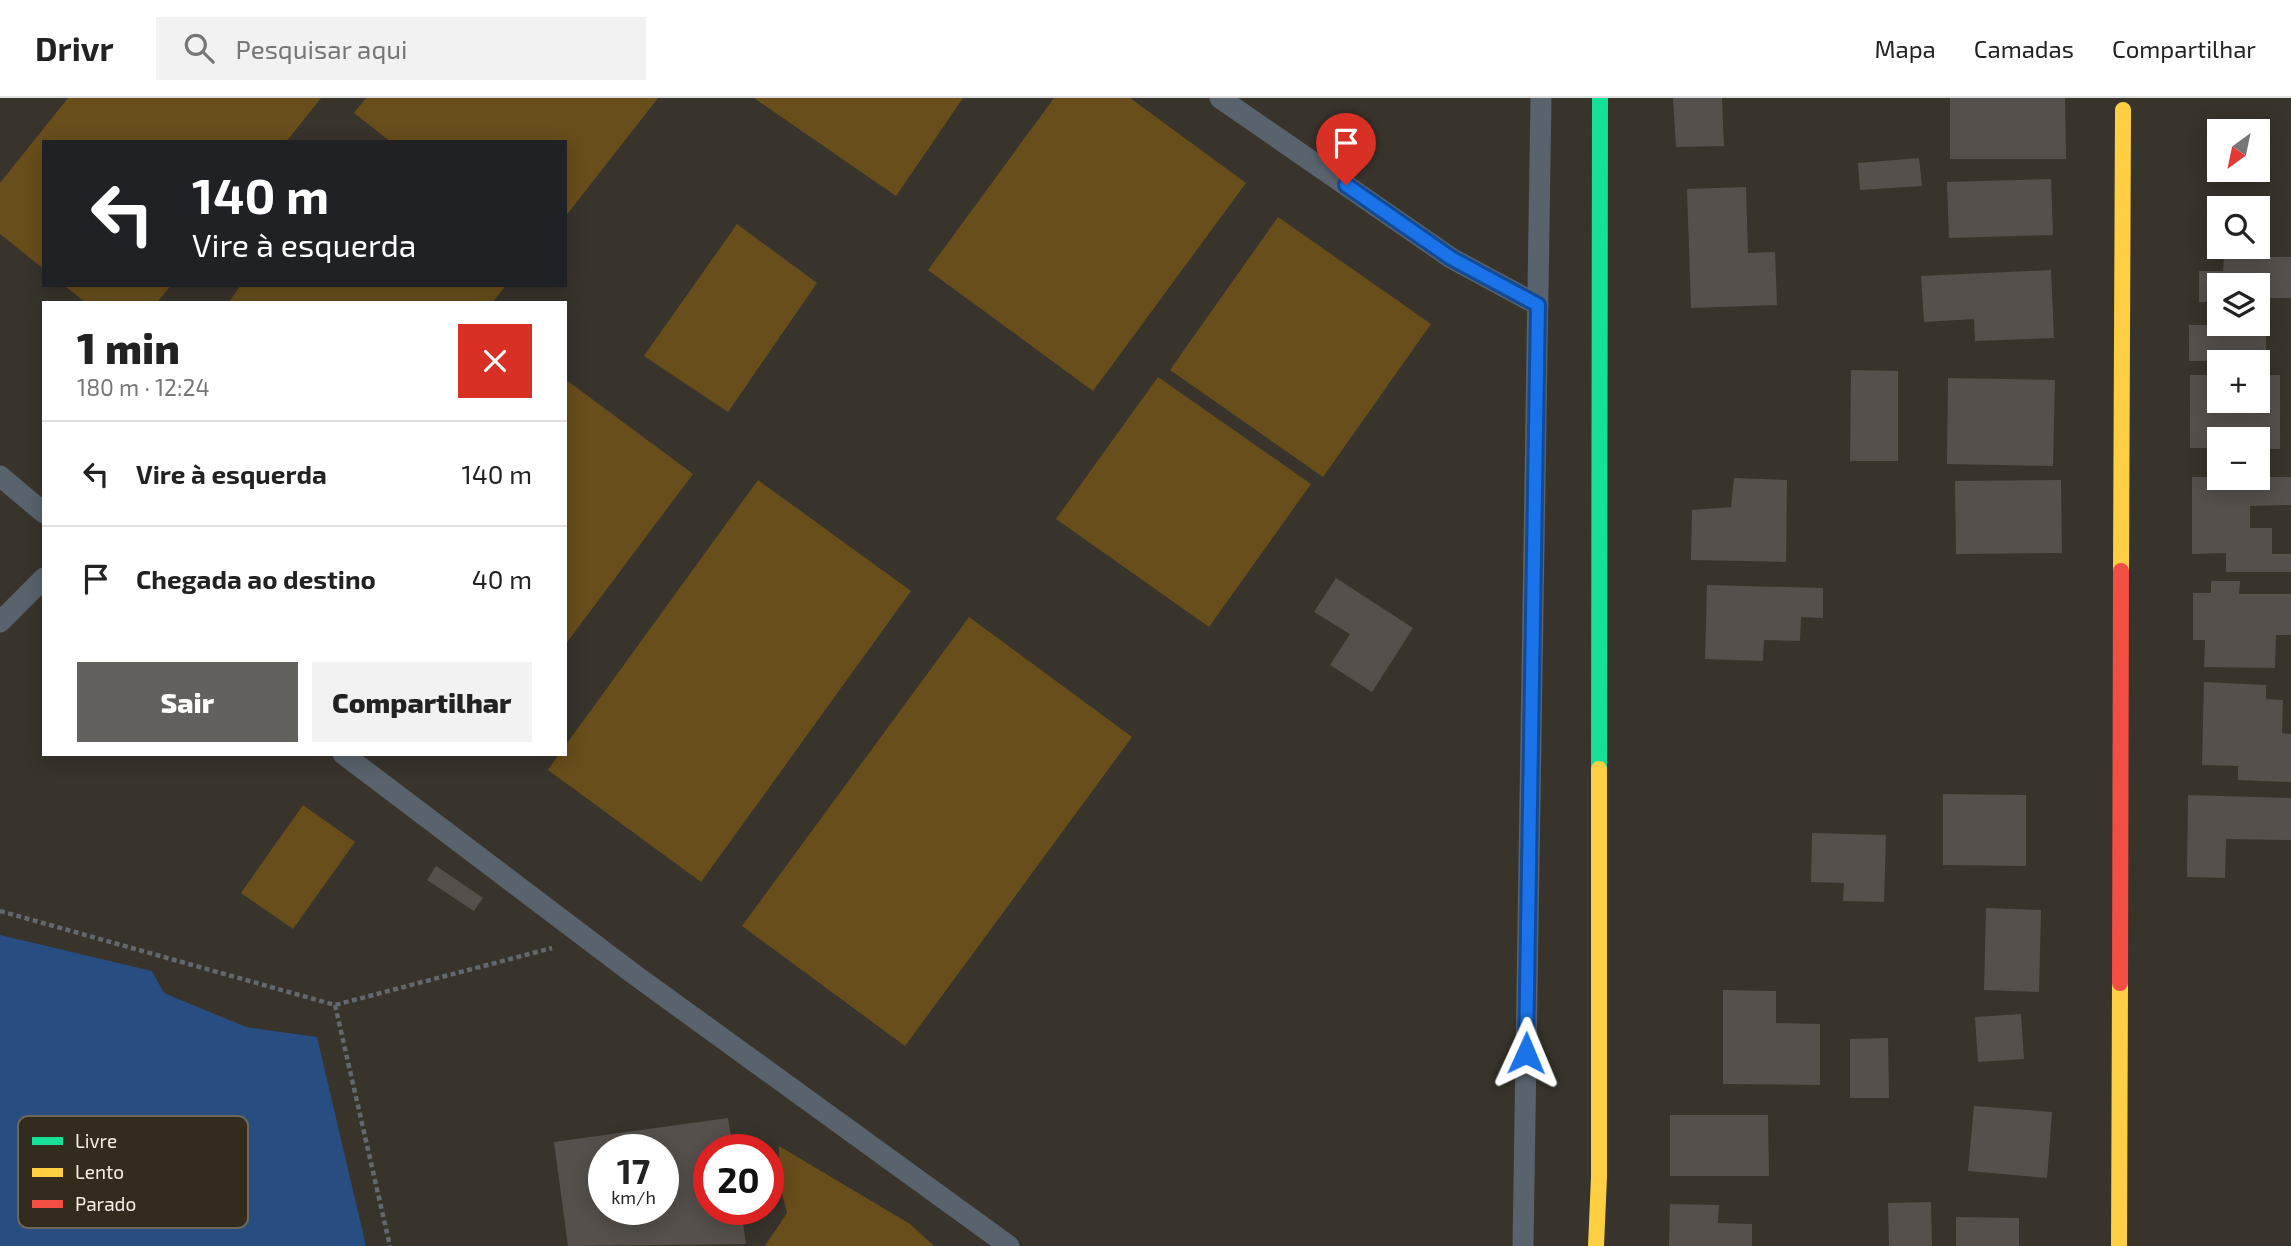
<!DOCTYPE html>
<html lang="pt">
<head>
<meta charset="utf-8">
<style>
  :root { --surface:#fff; --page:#f2f2f2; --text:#222; --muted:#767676; --line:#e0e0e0; --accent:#63615d }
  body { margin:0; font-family:"Exo 2",sans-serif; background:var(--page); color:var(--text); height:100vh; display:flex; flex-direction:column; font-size:26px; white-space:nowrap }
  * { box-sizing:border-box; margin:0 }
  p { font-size:23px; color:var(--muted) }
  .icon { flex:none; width:38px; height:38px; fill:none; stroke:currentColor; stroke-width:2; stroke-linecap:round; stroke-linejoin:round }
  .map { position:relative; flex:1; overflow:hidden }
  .sheet { position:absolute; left:42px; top:203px; width:525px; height:455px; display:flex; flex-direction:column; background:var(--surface); border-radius:0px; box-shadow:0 4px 18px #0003 }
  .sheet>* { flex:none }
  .top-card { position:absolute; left:42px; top:42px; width:525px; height:147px; border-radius:0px; box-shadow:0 4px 18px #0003; background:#202124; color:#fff; overflow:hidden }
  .needle { width:46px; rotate:213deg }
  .tools { position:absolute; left:2207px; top:21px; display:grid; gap:14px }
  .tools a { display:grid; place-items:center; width:63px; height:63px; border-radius:0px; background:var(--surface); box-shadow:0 4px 18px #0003; font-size:35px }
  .speed { position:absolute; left:588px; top:1036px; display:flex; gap:14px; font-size:35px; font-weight:700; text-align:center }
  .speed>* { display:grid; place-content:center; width:91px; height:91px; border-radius:50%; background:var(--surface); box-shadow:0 4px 18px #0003; line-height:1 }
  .speed small { font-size:18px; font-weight:400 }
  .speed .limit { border:10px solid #d22; background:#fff; color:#111 }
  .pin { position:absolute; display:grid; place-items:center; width:60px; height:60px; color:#fff; margin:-72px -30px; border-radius:50% 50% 50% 0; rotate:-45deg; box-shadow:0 0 7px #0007 }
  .pin .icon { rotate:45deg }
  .me { position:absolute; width:77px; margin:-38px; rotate:1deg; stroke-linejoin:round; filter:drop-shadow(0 0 5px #0008) }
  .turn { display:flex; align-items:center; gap:24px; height:147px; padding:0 35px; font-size:32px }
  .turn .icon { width:91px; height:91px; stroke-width:2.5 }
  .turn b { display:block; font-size:49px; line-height:60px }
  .round { display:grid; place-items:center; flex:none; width:74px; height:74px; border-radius:0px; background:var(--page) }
  .headline { display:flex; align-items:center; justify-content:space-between; height:119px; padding:0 35px }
  h1 { font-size:42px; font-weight:800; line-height:52px }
  .primary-button { display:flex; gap:14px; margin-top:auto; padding:14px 35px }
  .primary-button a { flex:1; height:80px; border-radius:0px; background:var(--accent); color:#fff; font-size:28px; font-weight:800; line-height:80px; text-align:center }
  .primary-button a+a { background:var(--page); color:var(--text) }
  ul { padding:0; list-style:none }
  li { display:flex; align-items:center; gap:21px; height:105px; padding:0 35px; border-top:2px solid var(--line) }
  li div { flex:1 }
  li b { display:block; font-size:26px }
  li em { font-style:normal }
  header { display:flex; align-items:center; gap:42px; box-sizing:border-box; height:98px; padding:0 35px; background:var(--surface); border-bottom:2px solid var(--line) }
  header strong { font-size:33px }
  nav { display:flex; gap:38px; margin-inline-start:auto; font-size:24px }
  .search { width:490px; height:63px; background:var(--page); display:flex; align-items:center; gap:18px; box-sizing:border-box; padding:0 24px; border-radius:0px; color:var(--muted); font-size:26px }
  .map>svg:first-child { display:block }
</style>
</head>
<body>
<header>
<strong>Drivr</strong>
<div class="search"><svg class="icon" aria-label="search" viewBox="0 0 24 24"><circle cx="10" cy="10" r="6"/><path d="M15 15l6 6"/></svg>Pesquisar aqui</div>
<nav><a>Mapa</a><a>Camadas</a><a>Compartilhar</a></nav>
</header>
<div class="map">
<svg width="2291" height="1148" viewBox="0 0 2291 1148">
  <rect width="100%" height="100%" fill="#38342c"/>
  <!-- green -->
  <path fill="#684e1b" d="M 68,0 L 321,0 L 286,44 L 44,44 L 44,171 L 0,136 L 0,85 Z
    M 366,0 L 658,0 L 565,119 L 565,44 L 391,44 L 354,15 Z
    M 754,0 L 963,0 L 896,98 Z
    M 1054,0 L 1130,0 L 1246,85 L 1093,293 L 928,172 Z
    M 1278,119 L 1431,226 L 1323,379 L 1170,272 Z
    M 737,126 L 817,185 L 728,314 L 644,258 Z
    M 64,187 L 171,187 L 157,205 L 86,205 Z
    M 241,187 L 506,187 L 492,205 L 228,205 Z
    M 1158,279 L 1311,386 L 1209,529 L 1056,421 Z
    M 565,281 L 693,376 L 565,547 Z
    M 758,382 L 911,493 L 701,784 L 548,672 L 559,656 L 565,656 L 565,648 Z
    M 969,519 L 1132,639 L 905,948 L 742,828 Z
    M 303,707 L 355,744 L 293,831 L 241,795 Z
    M 779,1048 L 910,1126 L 934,1148 L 765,1148 L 787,1115 L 779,1084 Z"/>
  <!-- water -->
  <path fill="#284d81" d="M 0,837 L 152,873 L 164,895 L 246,929 L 317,939 L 366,1148 L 0,1148 Z"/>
  <!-- building -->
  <path fill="#55504b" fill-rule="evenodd" d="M 1673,0 L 1722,0 L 1724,48 L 1676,49 Z
    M 1950,0 L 2065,0 L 2066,61 L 1950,61 Z
    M 1919,60 L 1922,88 L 1860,92 L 1858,65 Z
    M 2051,81 L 2053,137 L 1949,140 L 1947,84 Z
    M 1746,89 L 1748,155 L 1775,154 L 1777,207 L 1691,210 L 1687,91 Z
    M 2224,159 L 2291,159 L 2291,200 L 2266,200 L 2266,263 L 2189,263 L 2189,227 L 2213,227 L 2213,204 L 2199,204 L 2199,173 L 2223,173 ZM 2219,187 L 2258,187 L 2258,226 L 2219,226 Z
    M 2051,172 L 2054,240 L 1975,243 L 1974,221 L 1924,224 L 1921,178 Z
    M 1851,272 L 1898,273 L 1898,363 L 1850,363 Z
    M 2190,277 L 2219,277 L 2219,303 L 2258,303 L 2258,277 L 2280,277 L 2280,351 L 2258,351 L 2258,341 L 2219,341 L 2219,350 L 2190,350 Z
    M 1948,280 L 2055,282 L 2053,368 L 1947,366 Z
    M 2192,379 L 2291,379 L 2291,407 L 2250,408 L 2250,430 L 2272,430 L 2272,456 L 2291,456 L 2291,474 L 2226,474 L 2226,455 L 2192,456 Z
    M 1734,380 L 1787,382 L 1786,464 L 1691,462 L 1692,412 L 1731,409 Z
    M 2061,382 L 2062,455 L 1956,456 L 1955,383 Z
    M 1336,480 L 1413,530 L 1372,594 L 1330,567 L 1350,536 L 1314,514 Z
    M 2211,483 L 2240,483 L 2239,496 L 2291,496 L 2291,537 L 2276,537 L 2275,570 L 2204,569 L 2205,542 L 2193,542 L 2193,495 L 2211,495 Z
    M 1707,487 L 1823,490 L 1823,520 L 1801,519 L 1800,543 L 1764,542 L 1763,563 L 1705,561 Z
    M 2204,584 L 2266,587 L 2266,601 L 2283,602 L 2282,635 L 2291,636 L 2291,684 L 2238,682 L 2238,668 L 2202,667 Z
    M 1943,696 L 2026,697 L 2026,768 L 1943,767 Z
    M 2188,697 L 2291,700 L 2291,742 L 2226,741 L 2225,780 L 2187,779 Z
    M 1812,735 L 1886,737 L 1884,804 L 1843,803 L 1844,785 L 1811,784 Z
    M 436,768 L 483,800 L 474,813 L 427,782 Z
    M 1986,810 L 2041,812 L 2039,894 L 1984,892 Z
    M 1723,892 L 1776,893 L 1776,925 L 1820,926 L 1820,987 L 1723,986 Z
    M 2021,916 L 2024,961 L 1978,964 L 1975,919 Z
    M 1888,940 L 1889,1000 L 1850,1000 L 1850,941 Z
    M 1974,1008 L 2052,1014 L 2047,1080 L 1968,1073 Z
    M 1670,1017 L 1768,1017 L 1769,1078 L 1670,1078 Z
    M 728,1020 L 733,1052 L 709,1052 L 709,1111 L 741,1111 L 746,1146 L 568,1148 L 554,1044 ZM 604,1052 L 663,1052 L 663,1111 L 604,1111 Z
    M 1931,1104 L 1932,1148 L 1889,1148 L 1888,1105 Z
    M 1670,1106 L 1719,1107 L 1718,1125 L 1752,1126 L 1752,1148 L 1669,1148 Z
    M 1956,1119 L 2019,1120 L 2019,1148 L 1956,1148 Z"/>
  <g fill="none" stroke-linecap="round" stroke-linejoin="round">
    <!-- path -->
    <path stroke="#62686c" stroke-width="4.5" stroke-dasharray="5 3.5" stroke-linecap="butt" d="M 0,813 L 335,907 L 552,850
      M 335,907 L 390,1148"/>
    <!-- lane -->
    <path stroke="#58636d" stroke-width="21" d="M 1220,0 L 1451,160 L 1538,207
      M 0,378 L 44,415
      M 0,524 L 44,480
      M 343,656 L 635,877 L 1009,1148
      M 1523,1148 L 1541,0"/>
    <!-- fast -->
    <path stroke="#16e098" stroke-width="16" d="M 1599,671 L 1600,0"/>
    <!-- slow -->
    <path stroke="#ffcf43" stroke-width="16" d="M 2121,473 L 2123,12
      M 1596,1148 L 1599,1079 L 1599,671
      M 2119,1148 L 2120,885"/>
    <!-- jam -->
    <path stroke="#f24e42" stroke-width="16" d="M 2120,885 L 2121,473"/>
  </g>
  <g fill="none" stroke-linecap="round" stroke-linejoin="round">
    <defs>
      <path id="route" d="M 1346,87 L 1451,160 L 1538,207 L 1526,955"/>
    </defs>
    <!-- route casing -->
    <use href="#route" stroke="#114b97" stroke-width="18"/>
    <!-- route -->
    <use href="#route" stroke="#1a73e8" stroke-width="12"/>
  </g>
  <!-- legend -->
  <rect x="18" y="1018" width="230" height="112" rx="10" fill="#322b1e" stroke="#6c665b" stroke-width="2"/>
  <rect x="32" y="1039" width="31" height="8" fill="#16e098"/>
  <rect x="32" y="1070" width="31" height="9" fill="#ffcf43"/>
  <rect x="32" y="1102" width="31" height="8" fill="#f24e42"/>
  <g font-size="19" fill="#f5f1e8">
    <text x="75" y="1050">Livre</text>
    <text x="75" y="1081">Lento</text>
    <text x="75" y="1113">Parado</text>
  </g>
</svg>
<div class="tools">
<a><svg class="needle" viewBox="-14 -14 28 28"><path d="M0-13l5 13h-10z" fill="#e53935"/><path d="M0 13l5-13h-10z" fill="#767676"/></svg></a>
<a><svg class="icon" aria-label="search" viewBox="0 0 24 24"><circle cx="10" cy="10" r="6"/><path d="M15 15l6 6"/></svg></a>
<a><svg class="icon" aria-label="layers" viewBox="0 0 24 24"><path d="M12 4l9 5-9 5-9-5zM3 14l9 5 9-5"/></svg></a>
<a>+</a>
<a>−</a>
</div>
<div class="speed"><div>17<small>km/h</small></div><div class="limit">20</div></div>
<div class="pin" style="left:1346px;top:87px;background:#d93025"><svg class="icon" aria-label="arrive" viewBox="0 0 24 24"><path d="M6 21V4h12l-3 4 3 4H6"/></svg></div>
<svg class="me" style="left:1526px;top:955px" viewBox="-20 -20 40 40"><path d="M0-17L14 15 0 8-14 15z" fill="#1a73e8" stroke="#fff" stroke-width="4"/></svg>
<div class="top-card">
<div class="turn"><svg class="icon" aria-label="left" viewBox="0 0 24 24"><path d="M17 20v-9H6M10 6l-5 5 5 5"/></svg><div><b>140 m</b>Vire à esquerda</div></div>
</div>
<section class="sheet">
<div class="headline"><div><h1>1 min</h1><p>180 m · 12:24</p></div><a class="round" style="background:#d93025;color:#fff"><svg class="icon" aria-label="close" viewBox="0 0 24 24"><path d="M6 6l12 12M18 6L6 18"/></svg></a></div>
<ul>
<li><svg class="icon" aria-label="left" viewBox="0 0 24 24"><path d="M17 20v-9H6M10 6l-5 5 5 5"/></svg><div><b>Vire à esquerda</b></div><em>140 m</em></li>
<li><svg class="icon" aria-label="arrive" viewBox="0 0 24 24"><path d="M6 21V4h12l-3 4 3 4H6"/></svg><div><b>Chegada ao destino</b></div><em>40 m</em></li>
</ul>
<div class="primary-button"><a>Sair</a><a>Compartilhar</a></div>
</section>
</div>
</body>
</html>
